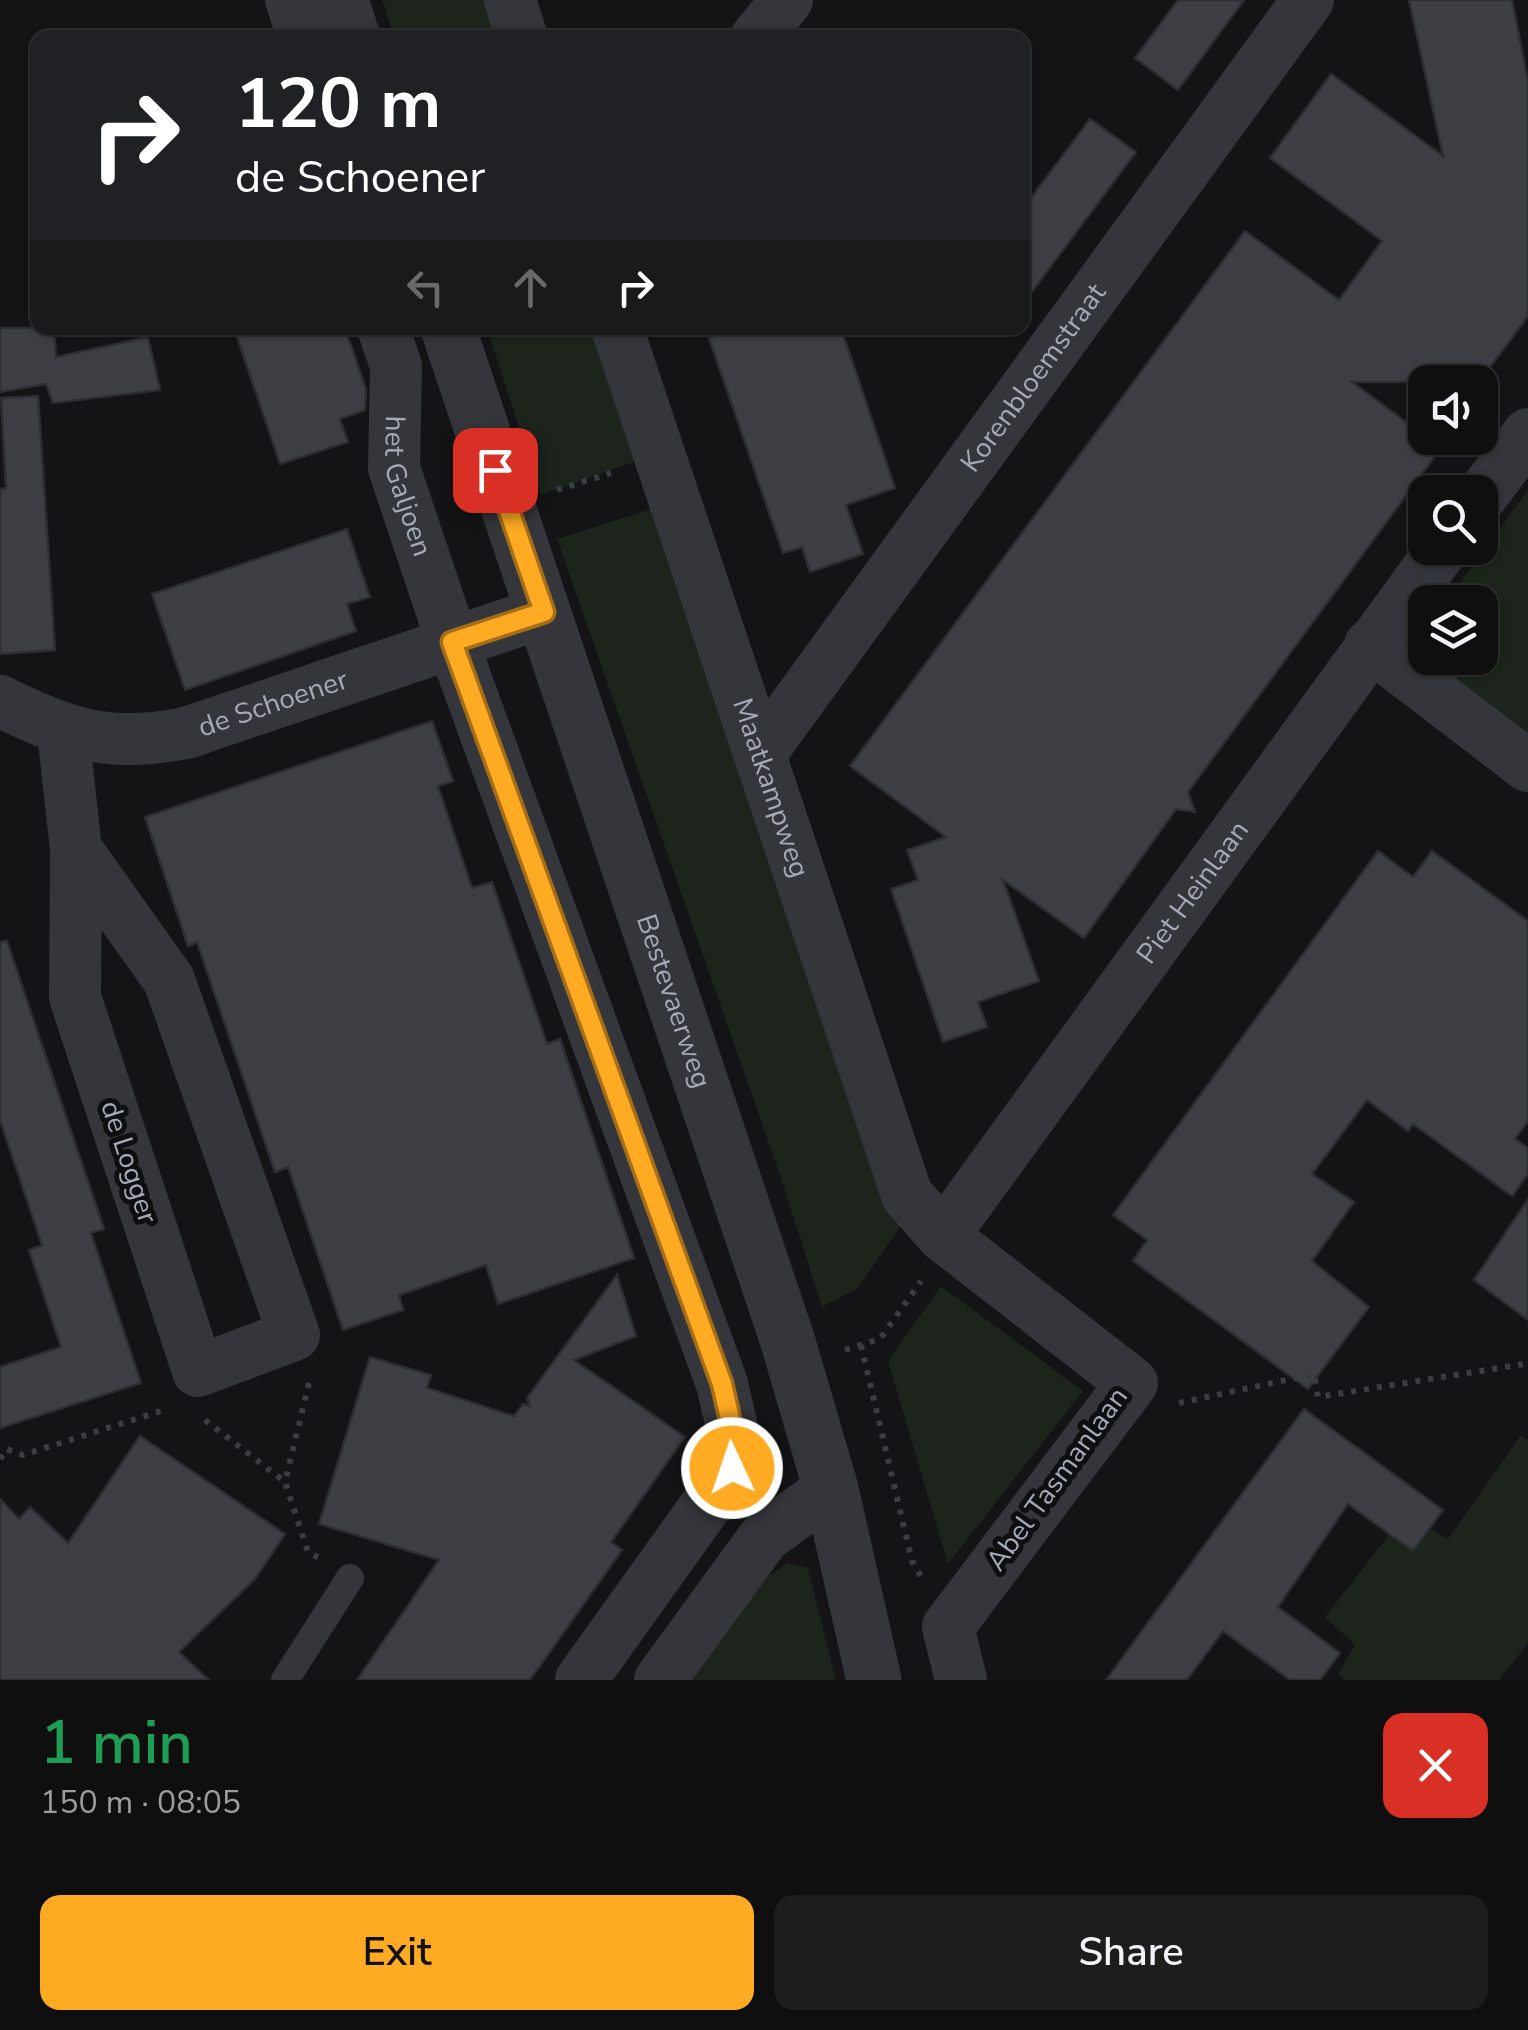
<!DOCTYPE html>
<html lang="en">
<head>
<meta charset="utf-8">
<style>
  :root { --surface:#0f0f10; --page:#1d1d1e; --text:#f1f3f6; --muted:#9b9c9f; --line:#2f2f30; --accent:#ffaa23 }
  body { margin:0; font-family:"Nunito Sans",sans-serif; background:var(--page); color:var(--text); height:100vh; display:flex; flex-direction:column; font-size:38px; white-space:nowrap }
  * { box-sizing:border-box; margin:0 }
  p { font-size:32px; color:var(--muted) }
  .icon { flex:none; width:55px; height:55px; fill:none; stroke:currentColor; stroke-width:2; stroke-linecap:round; stroke-linejoin:round }
  .map { position:relative; height:1680px; overflow:hidden }
  .side { display:flex; flex-direction:column; background:var(--surface); flex:1 }
  .side>* { flex:none }
  .banner { position:absolute; left:30px; top:30px; width:1000px; height:305px; border-radius:20px; box-shadow:0 2px 8px #0004,0 0 0 2px var(--line); background:#202124; color:#fff; overflow:hidden }
  .buttons { position:absolute; left:1408px; top:365px; display:grid; gap:20px }
  .buttons a { display:grid; place-items:center; width:90px; height:90px; border-radius:20px; background:var(--surface); box-shadow:0 2px 8px #0004,0 0 0 2px var(--line); font-size:50px }
  .pin { position:absolute; display:grid; place-items:center; width:85px; height:85px; color:#fff; margin:-42px; border-radius:20px; box-shadow:0 5px 15px #0006 }
  .me { position:absolute; width:110px; margin:-55px; rotate:357deg; stroke-linejoin:round; filter:drop-shadow(0 0 8px #0008) }
  .turn { display:flex; align-items:center; gap:35px; height:210px; padding:0 40px; font-size:45px }
  .turn .icon { width:130px; height:130px; stroke-width:2.5 }
  .turn b { display:block; font-size:70px; line-height:85px }
  .lanes { display:flex; align-items:center; height:95px; padding:0 40px; background:#0003; justify-content:center; gap:50px; direction:ltr }
  .lanes .off { opacity:.35 }
  .round { display:grid; place-items:center; flex:none; width:105px; height:105px; border-radius:20px; background:var(--page) }
  .headline { display:flex; align-items:center; justify-content:space-between; height:170px; padding:0 40px }
  h1 { font-size:60px; font-weight:600; line-height:75px; color:#1e9e55 }
  .cta { display:flex; gap:20px; margin-top:auto; padding:20px 40px }
  .cta a { flex:1; height:115px; border-radius:20px; background:var(--accent); color:#111; font-size:40px; font-weight:600; line-height:115px; text-align:center }
  .cta a+a { background:var(--page); color:var(--text) }
  .map>svg:first-child { display:block }
</style>
</head>
<body>
<div class="map">
<svg width="1528" height="1680" viewBox="0 0 1528 1680">
  <rect width="100%" height="100%" fill="#141416"/>
  <!-- green -->
  <path fill="#1c241c" d="M 382,0 L 488,0 L 501,37 L 394,37 Z
    M 487,328 L 599,328 L 642,459 L 541,495 Z
    M 1528,490 L 1528,737 L 1426,658 L 1480,658 L 1480,602 L 1446,602 Z
    M 658,507 L 902,1224 L 857,1289 L 822,1307 L 780,1175 L 557,539 Z
    M 941,1286 L 1083,1391 L 948,1564 L 888,1361 Z
    M 1521,1435 L 1528,1440 L 1528,1643 L 1499,1680 L 1346,1680 L 1338,1674 L 1355,1645 L 1325,1617 L 1406,1513 L 1448,1539 Z
    M 788,1563 L 808,1568 L 836,1680 L 690,1680 L 763,1579 Z"/>
  <!-- building -->
  <path fill="#3e3f44" stroke="#2e2e32" stroke-width="2.5" d="M 1178,0 L 1244,0 L 1178,90 L 1135,58 Z
    M 1409,0 L 1512,0 L 1528,81 L 1528,316 L 1479,382 L 1352,382 L 1441,448 L 1188,792 L 1195,812 L 1176,809 L 1084,938 L 1003,880 L 1039,981 L 978,1002 L 987,1027 L 943,1042 L 891,889 L 918,880 L 907,850 L 946,837 L 850,766 L 1245,231 L 1339,300 L 1382,241 L 1270,158 L 1331,74 L 1443,156 Z
    M 1090,119 L 1136,152 L 1022,305 L 1022,210 Z
    M 0,328 L 54,328 L 56,357 L 148,337 L 160,390 L 53,403 L 46,384 L 0,392 Z
    M 234,328 L 345,328 L 366,389 L 365,410 L 340,419 L 348,442 L 280,464 Z
    M 740,328 L 841,328 L 895,488 L 846,505 L 863,554 L 810,572 L 802,547 L 783,553 L 709,338 Z
    M 38,396 L 55,650 L 0,654 L 0,489 L 6,488 L 1,398 Z
    M 347,529 L 370,597 L 347,604 L 356,631 L 185,690 L 152,594 Z
    M 432,721 L 453,781 L 438,786 L 472,888 L 492,882 L 547,1044 L 560,1039 L 634,1258 L 498,1304 L 486,1265 L 399,1295 L 403,1310 L 343,1330 L 288,1167 L 275,1172 L 197,942 L 188,946 L 145,817 Z
    M 1378,851 L 1413,877 L 1432,851 L 1528,921 L 1528,1121 L 1515,1139 L 1528,1148 L 1528,1174 L 1512,1196 L 1413,1124 L 1408,1131 L 1367,1100 L 1312,1174 L 1354,1202 L 1312,1261 L 1369,1307 L 1308,1389 L 1133,1261 L 1147,1240 L 1113,1215 Z
    M 7,941 L 104,1229 L 91,1233 L 141,1383 L 0,1428 L 0,1367 L 61,1347 L 29,1250 L 42,1245 L 0,1120 L 0,942 Z
    M 1528,1199 L 1528,1320 L 1474,1280 Z
    M 617,1275 L 636,1336 L 574,1360 L 685,1437 L 611,1542 L 622,1550 L 530,1680 L 357,1680 L 439,1560 L 319,1524 L 370,1357 L 431,1375 L 427,1388 L 514,1416 L 523,1404 L 530,1406 L 527,1398 Z
    M 1304,1409 L 1443,1510 L 1413,1551 L 1348,1504 L 1278,1607 L 1340,1653 L 1320,1680 L 1290,1680 L 1223,1631 L 1187,1680 L 1106,1680 Z
    M 140,1436 L 285,1534 L 255,1579 L 179,1652 L 209,1680 L 0,1680 L 0,1499 L 19,1519 L 30,1507 L 68,1543 Z"/>
  <g fill="none" stroke-linecap="round" stroke-linejoin="round">
    <!-- path -->
    <path stroke="#3a3d43" stroke-width="6" stroke-dasharray="5 8" stroke-linecap="butt" d="M 557,490 L 611,473
      M 861,1345 L 912,1561 L 923,1580
      M 845,1350 L 880,1339 L 921,1281
      M 309,1383 L 285,1482 L 308,1552 L 319,1558
      M 1179,1403 L 1314,1374 L 1318,1397 L 1524,1364 L 1528,1367
      M 205,1420 L 285,1482
      M 0,1459 L 6,1449 L 23,1455 L 164,1410"/>
    <!-- service -->
    <path stroke="#35363b" stroke-width="28" d="M 285,1680 L 350,1578"/>
    <!-- minor -->
    <g stroke="#35363b" stroke-width="52">
      <path d="M 291,0 L 304,38"/>
      <path d="M 510,0 L 522,38"/>
      <path d="M 756,38 L 787,0"/>
      <path id="s1" d="M 383,328 L 396,366 L 394,468 L 452,641 L 722,1384 L 736,1445 L 732,1469 L 581,1680"/>
      <path id="s2" d="M 617,328 L 907,1195 L 943,1236 L 1132,1383 L 948,1627 L 961,1680"/>
      <path d="M 1480,498 L 1528,434"/>
      <path d="M 1370,645 L 1528,766"/>
      <path id="s3" d="M 0,701 C 69,735 109,748 186,733 L 544,612"/>
      <path d="M 63,732 L 76,849 L 169,980 L 294,1335 L 198,1371 L 75,997 L 76,849"/>
      <path id="s4" d="M 760,754 L 1308,0"/>
      <path id="s5" d="M 943,1236 L 1443,548"/>
      <path d="M 660,1680 L 765,1536 L 831,1489"/>
    </g>
    <!-- tertiary -->
    <g stroke="#35363b" stroke-width="55">
      <path d="M 341,0 L 353,38"/>
      <path id="s6" d="M 448,328 L 788,1342 L 831,1489 L 874,1680"/>
    </g>
  </g>
  <g fill="none" stroke-linecap="round" stroke-linejoin="round">
    <defs>
      <path id="route" d="M 495,470 L 544,612 L 452,642 L 722,1384 L 736,1445 L 732,1468"/>
    </defs>
    <!-- route casing -->
    <use href="#route" stroke="#a66e17" stroke-width="25"/>
    <!-- route -->
    <use href="#route" stroke="#ffaa23" stroke-width="18"/>
  </g>
  <g text-anchor="middle" dominant-baseline="central" stroke-width="10" stroke-linejoin="round" paint-order="stroke">
    <!-- street labels -->
    <g font-size="28" fill="#a4abb8" stroke="#0f0f11">
      <text stroke="none"><textPath href="#s4" startOffset="465">Korenbloemstraat</textPath></text>
      <text stroke="none"><textPath href="#s1" startOffset="162">het Galjoen</textPath></text>
      <text stroke="none"><textPath href="#s3" startOffset="285">de Schoener</textPath></text>
      <text stroke="none"><textPath href="#s2" startOffset="485">Maatkampweg</textPath></text>
      <text stroke="none"><textPath href="#s5" startOffset="425">Piet Heinlaan</textPath></text>
      <text stroke="none"><textPath href="#s6" startOffset="710">Bestevaerweg</textPath></text>
      <text transform="translate(129 1162) rotate(72)">de Logger</text>
      <text transform="translate(1057 1479) rotate(-54)">Abel Tasmanlaan</text>
    </g>
  </g>
</svg>
<div class="buttons">
<a><svg class="icon" aria-label="sound" viewBox="0 0 24 24"><path d="M4 9h4l5-4v14l-5-4H4zM17 9q2 3 0 6"/></svg></a>
<a><svg class="icon" aria-label="search" viewBox="0 0 24 24"><circle cx="10" cy="10" r="6"/><path d="M15 15l6 6"/></svg></a>
<a><svg class="icon" aria-label="layers" viewBox="0 0 24 24"><path d="M12 4l9 5-9 5-9-5zM3 14l9 5 9-5"/></svg></a>
</div>
<div class="pin" style="left:495px;top:470px;background:#d93025"><svg class="icon" aria-label="arrive" viewBox="0 0 24 24"><path d="M6 21V4h12l-3 4 3 4H6"/></svg></div>
<svg class="me" style="left:732px;top:1468px" viewBox="-20 -20 40 40"><circle r="17" fill="#ffaa23" stroke="#fff" stroke-width="3"/><path d="M0-11L8 9 0 5-8 9z" fill="#fff"/></svg>
<div class="banner">
<div class="turn"><svg class="icon" aria-label="right" viewBox="0 0 24 24"><path d="M7 20v-9h11M14 6l5 5-5 5"/></svg><div><b>120 m</b>de Schoener</div></div>
<div class="lanes"><svg class="icon off" aria-label="left" viewBox="0 0 24 24"><path d="M17 20v-9H6M10 6l-5 5 5 5"/></svg><svg class="icon off" aria-label="ahead" viewBox="0 0 24 24"><path d="M12 20V5M6 11l6-6 6 6"/></svg><svg class="icon" aria-label="right" viewBox="0 0 24 24"><path d="M7 20v-9h11M14 6l5 5-5 5"/></svg></div>
</div>
</div>
<section class="side">
<div class="headline"><div><h1>1 min</h1><p>150 m · 08:05</p></div><a class="round" style="background:#d93025;color:#fff"><svg class="icon" aria-label="close" viewBox="0 0 24 24"><path d="M6 6l12 12M18 6L6 18"/></svg></a></div>
<div class="cta"><a>Exit</a><a>Share</a></div>
</section>
</body>
</html>
